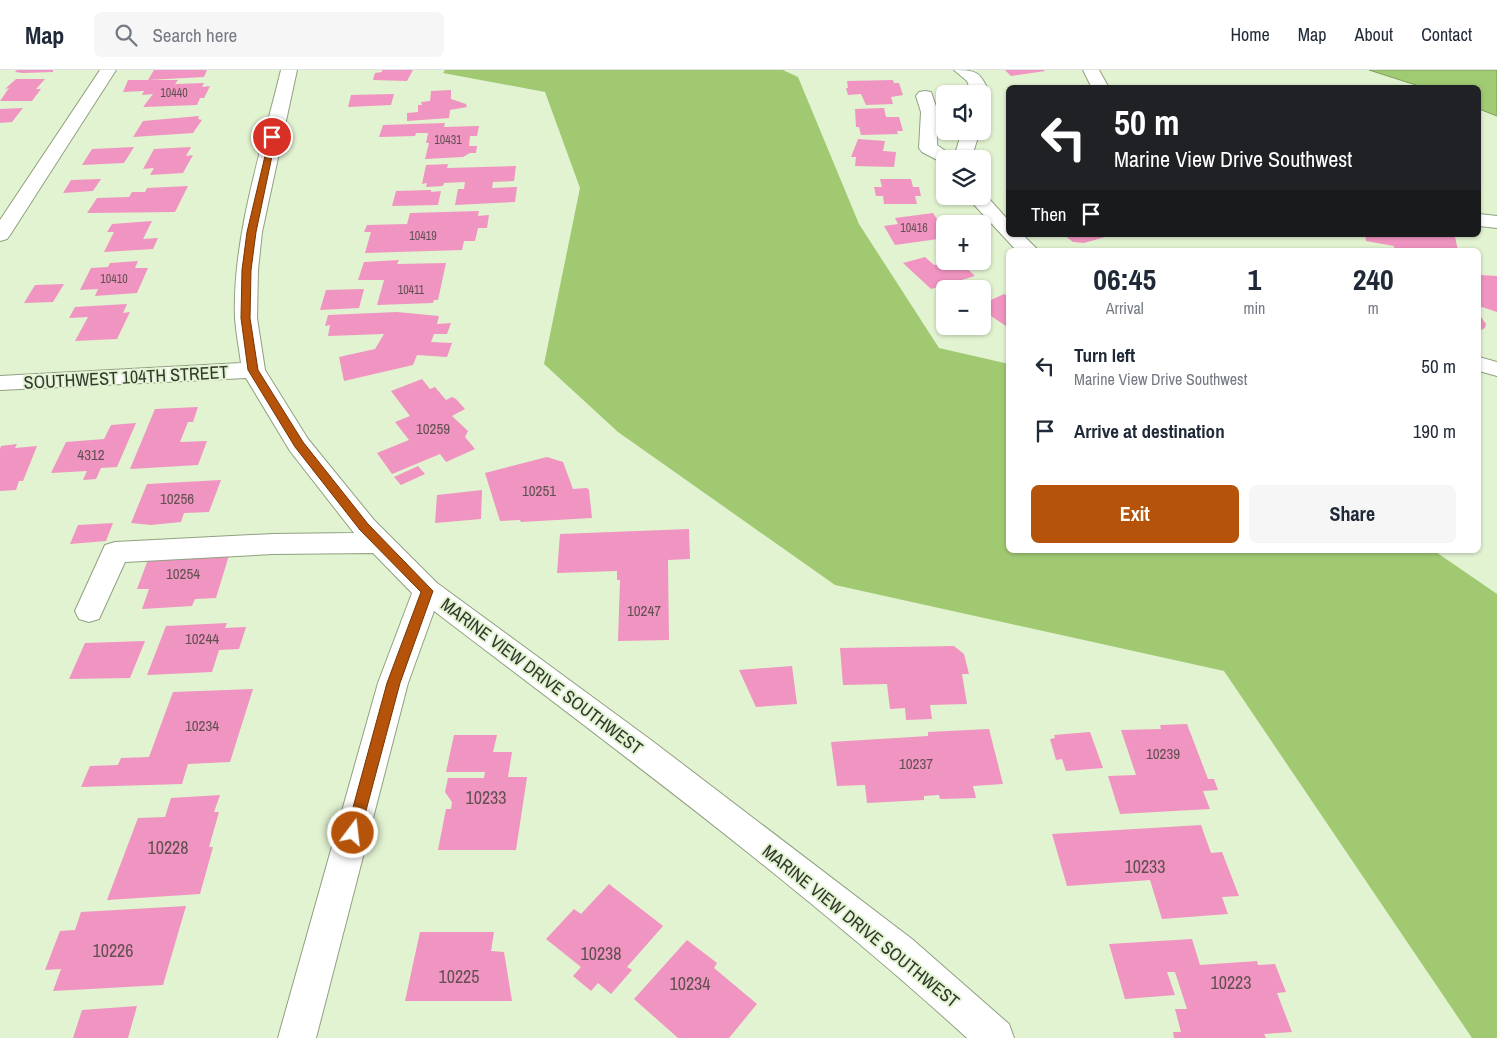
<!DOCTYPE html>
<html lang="en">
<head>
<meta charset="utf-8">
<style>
  :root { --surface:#fff; --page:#f6f6f7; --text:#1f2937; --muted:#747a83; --line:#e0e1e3; --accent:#b45309 }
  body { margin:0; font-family:"Archivo Narrow",sans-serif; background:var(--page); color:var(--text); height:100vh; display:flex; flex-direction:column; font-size:19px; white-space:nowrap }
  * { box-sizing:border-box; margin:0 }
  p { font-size:16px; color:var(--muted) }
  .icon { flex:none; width:28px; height:28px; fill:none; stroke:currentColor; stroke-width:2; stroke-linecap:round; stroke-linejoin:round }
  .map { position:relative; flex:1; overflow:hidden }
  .sheet { position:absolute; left:1006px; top:178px; width:475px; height:305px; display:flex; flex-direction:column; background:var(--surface); border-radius:8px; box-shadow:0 1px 4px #0004 }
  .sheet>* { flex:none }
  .guide { position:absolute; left:1006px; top:15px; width:475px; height:152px; border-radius:8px; box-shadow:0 1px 4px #0004; background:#202124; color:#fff; overflow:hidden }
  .tools { position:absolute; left:936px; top:15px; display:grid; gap:10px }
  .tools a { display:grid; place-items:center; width:55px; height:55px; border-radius:8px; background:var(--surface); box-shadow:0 1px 4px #0004; font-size:25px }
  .pin { position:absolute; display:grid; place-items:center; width:42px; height:42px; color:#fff; margin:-21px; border:2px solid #fff; border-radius:50%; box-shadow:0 1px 5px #0007 }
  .me { position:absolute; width:55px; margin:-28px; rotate:15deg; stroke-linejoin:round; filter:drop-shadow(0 0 4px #0008) }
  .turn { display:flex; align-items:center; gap:18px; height:105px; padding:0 25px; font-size:22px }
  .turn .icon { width:65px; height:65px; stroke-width:2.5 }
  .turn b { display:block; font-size:35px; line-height:42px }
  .then { display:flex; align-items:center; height:48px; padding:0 25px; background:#0003; gap:10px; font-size:19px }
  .eta { display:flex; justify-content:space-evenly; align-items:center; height:85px; text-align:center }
  .eta b { font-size:30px; font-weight:800; line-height:35px }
  .primary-button { display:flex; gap:10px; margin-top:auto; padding:10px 25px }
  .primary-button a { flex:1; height:58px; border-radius:8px; background:var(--accent); color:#fff; font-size:20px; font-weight:800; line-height:58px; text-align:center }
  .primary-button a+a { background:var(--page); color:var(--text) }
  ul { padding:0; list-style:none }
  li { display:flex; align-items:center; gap:15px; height:65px; padding:0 25px }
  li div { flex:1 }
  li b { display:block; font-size:19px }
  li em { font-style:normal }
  header { display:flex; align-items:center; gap:30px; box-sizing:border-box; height:70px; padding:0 25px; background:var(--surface); border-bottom:1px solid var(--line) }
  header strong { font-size:24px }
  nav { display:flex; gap:28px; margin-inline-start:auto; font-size:18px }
  .search { width:350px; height:45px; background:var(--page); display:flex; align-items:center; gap:12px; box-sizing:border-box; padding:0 18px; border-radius:8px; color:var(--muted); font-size:19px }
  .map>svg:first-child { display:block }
</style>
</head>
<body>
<header>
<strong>Map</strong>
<div class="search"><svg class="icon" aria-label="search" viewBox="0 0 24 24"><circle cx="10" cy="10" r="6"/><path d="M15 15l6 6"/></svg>Search here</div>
<nav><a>Home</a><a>Map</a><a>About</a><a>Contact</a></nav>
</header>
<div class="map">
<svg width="1497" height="968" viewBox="0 0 1497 968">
  <rect width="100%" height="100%" fill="#e2f3d1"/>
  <!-- forest -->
  <path fill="#a0c972" d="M 445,0 L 783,0 L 798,7 L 859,154 L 939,278 L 1009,294 L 1009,480 L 1433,480 L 1497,524 L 1497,968 L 1472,968 L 1224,601 L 835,515 L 618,362 L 544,294 L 580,118 L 545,22 L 443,3 Z"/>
  <!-- water -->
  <path fill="#a1cb73" stroke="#809f5e" d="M 1369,0 L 1497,0 L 1497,46 L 1479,39 L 1479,18 L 1422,17 Z"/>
  <!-- building -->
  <path fill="#f094c1" d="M 17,0 L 53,0 L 53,2 L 23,3 L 15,2 Z
    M 154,0 L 207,0 L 204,7 L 148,10 Z
    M 382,0 L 413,0 L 407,11 L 373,10 L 375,3 L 382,2 Z
    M 1005,0 L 1044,0 L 1045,1 L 1011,6 Z
    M 16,9 L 45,9 L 36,19 L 41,19 L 32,31 L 0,31 L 9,18 L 5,19 Z
    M 128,10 L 178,10 L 175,14 L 204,13 L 202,17 L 210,16 L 204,28 L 200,28 L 197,35 L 143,37 L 153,24 L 142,25 L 144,21 L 123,22 Z
    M 893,10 L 894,13 L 899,13 L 903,25 L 891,27 L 893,34 L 866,35 L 861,24 L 848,25 L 846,18 L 848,18 L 847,11 Z
    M 451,20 L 451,29 L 466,34 L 467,37 L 450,40 L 449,48 L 407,51 L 407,43 L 418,42 L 418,35 L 422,35 L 421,32 L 430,31 L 431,21 Z
    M 394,24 L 391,35 L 348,37 L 351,25 Z
    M 23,38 L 12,52 L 0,53 L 0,39 Z
    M 884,38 L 886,47 L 899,47 L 903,61 L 897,61 L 898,64 L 861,65 L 859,57 L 856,57 L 855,39 Z
    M 199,46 L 198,49 L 202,50 L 193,63 L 133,67 L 143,51 Z
    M 445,53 L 444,57 L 479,56 L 477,66 L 470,66 L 469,76 L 477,76 L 476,83 L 470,83 L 463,87 L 425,89 L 429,73 L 426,73 L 428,63 L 416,63 L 415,66 L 379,67 L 383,55 Z
    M 858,69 L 885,71 L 883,81 L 896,82 L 894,97 L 855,96 L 856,87 L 851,87 Z
    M 134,77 L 124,93 L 82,95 L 92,79 Z
    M 191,77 L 186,86 L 193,85 L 183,103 L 150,105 L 154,98 L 143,99 L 154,79 Z
    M 448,94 L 447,98 L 516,96 L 514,111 L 493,112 L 492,118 L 517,117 L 515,132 L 455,135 L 458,119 L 464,119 L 465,112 L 444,113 L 443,116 L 426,117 L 427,113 L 422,114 L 426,95 Z
    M 101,109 L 93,121 L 63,123 L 71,110 Z
    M 880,109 L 911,109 L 913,117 L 919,117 L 921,126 L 915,126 L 917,134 L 884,134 L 883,126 L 876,126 L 874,117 L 882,117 Z
    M 188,116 L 175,142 L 87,143 L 97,128 L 129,127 L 132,122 L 145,122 L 147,118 Z
    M 431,120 L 431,122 L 441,121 L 438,135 L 392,136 L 396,121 Z
    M 479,141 L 478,146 L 489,145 L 487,158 L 478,158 L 475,171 L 464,171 L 462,180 L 365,183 L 371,162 L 364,162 L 367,155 L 407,154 L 410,143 Z
    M 933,143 L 945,161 L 945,168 L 895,175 L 884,156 L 898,154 L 895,148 Z
    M 152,151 L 143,169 L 158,168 L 153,179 L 104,182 L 114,162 L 107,162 L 112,154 Z
    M 1064,165 L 1102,165 L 1105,167 L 1084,173 L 1073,172 Z
    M 1365,165 L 1455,167 L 1458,180 L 1394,180 L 1394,176 L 1366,171 Z
    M 925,187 L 934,195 L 959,191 L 975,206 L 931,219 L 903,193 Z
    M 399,190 L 397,194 L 446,193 L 438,230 L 434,230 L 433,233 L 377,235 L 384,210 L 358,210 L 364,192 Z
    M 138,191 L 135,198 L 148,198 L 137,223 L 95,226 L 98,219 L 80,220 L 91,198 L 108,197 L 110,193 Z
    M 1480,205 L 1497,206 L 1497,242 L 1479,236 Z
    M 64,214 L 53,232 L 24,233 L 35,215 Z
    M 364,219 L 359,238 L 320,240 L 326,220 Z
    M 1004,224 L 1009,227 L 1009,258 L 982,240 L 982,234 Z
    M 127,234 L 123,243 L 130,242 L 117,269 L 75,271 L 88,247 L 69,248 L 75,237 Z
    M 397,242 L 439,246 L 437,254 L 451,253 L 447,264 L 434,264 L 431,272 L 452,273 L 447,287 L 417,285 L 413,295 L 344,311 L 339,287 L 375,279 L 384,264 L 328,266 L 330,255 L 325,256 L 328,245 Z
    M 1479,244 L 1486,254 L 1485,258 L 1479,261 Z
    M 422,309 L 430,319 L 435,317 L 446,330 L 452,327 L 456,329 L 465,339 L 452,346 L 468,361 L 465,367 L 475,379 L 446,392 L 440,384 L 392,404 L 377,383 L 409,370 L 395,352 L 410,346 L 391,321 Z
    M 198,337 L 193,352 L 188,352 L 180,372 L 207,371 L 198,395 L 130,399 L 155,339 Z
    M 136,353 L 117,397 L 101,398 L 96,409 L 83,410 L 87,401 L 51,403 L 66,372 L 104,369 L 111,355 Z
    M 17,374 L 15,378 L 37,376 L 23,411 L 19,411 L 16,420 L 0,421 L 0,379 L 1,376 Z
    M 547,387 L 563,392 L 573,419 L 587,418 L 589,420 L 592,448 L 521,452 L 520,450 L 500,451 L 485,403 Z
    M 418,396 L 425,404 L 401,415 L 394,407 Z
    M 221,410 L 209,442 L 184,443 L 181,452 L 151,455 L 131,453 L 147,414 Z
    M 482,420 L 481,449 L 435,453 L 437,425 Z
    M 113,453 L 106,471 L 70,474 L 78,455 Z
    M 689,459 L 690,489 L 668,490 L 669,570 L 618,571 L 620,510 L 617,510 L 617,501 L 557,503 L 560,464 Z
    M 230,482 L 216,528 L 195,529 L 192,536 L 142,539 L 149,519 L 137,519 L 149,487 Z
    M 227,553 L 225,558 L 246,557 L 239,579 L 219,580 L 212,602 L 147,605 L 166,556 Z
    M 145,571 L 130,608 L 69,609 L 85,573 Z
    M 954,576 L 964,584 L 969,604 L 962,604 L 967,634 L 930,635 L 932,649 L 906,650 L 905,638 L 890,639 L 887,614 L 843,615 L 840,578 Z
    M 792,596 L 797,634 L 756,637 L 739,600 Z
    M 253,619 L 230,692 L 188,694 L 182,714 L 81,717 L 90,696 L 118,695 L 121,688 L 149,687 L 173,622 Z
    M 1187,654 L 1208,709 L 1214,709 L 1218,720 L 1203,721 L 1210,739 L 1120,744 L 1108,706 L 1136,705 L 1121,660 L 1161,659 L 1160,655 Z
    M 989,659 L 1003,714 L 973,716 L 976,728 L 940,729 L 939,725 L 924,726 L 924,730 L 867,733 L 865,715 L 837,716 L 831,672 L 928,666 L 928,662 Z
    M 1090,662 L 1103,698 L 1066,701 L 1062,689 L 1056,690 L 1050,669 L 1055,668 L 1054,665 Z
    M 454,665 L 497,665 L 493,682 L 512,682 L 508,707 L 527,707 L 516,780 L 438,780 L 446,739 L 451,739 L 452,732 L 445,722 L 448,708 L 484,708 L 485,702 L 446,702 Z
    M 220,725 L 214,742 L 219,742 L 209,777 L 213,777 L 200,824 L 107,830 L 138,748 L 165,747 L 171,728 Z
    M 1201,755 L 1211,783 L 1222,782 L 1239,826 L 1222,827 L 1228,844 L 1162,849 L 1150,810 L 1067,816 L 1052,764 Z
    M 609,814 L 663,856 L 627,897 L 632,900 L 611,924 L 598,913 L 591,921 L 573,906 L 581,897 L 546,869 L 574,839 L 581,844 Z
    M 186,836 L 163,915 L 53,921 L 61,899 L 45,900 L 60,861 L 75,860 L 81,842 Z
    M 420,862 L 494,862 L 491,881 L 504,882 L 512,931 L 405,931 Z
    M 1192,869 L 1200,895 L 1257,891 L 1258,895 L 1275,894 L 1286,922 L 1277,923 L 1292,962 L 1264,964 L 1266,968 L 1174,968 L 1173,962 L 1181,962 L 1175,939 L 1187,939 L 1175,902 L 1167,902 L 1175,925 L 1125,929 L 1109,874 Z
    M 687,870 L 717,893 L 714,898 L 757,934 L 729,968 L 678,968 L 634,929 Z
    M 137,936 L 128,968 L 73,968 L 82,940 Z"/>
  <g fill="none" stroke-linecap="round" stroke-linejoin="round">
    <defs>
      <path id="minor" d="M 100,0 L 116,0 L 10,165 L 7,169 L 0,171 L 0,150 Z
        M 281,0 L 297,0 L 262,162 L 258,200 L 257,248 L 265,300 L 308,369 L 374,450 L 437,513 L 651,670 L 912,869 L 1009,954 L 1014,968 L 967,968 C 799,815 615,679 434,541 L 408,613 L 316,968 L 278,968 L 378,613 L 412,523 L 373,483 L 273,484 L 125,492 L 99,549 L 89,552 L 79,549 L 75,541 L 105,475 L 115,472 L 273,464 L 354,463 L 290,381 L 246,308 L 0,320 L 0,306 L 241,293 C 239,278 236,263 235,248 C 232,168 262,78 281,0 Z
        M 954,0 C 978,0 980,2 990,24 L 987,28 L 982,29 L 982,24 L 972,24 L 967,11 Z
        M 1083,0 L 1099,0 L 1109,18 L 1092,18 Z
        M 925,21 L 931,22 L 938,42 L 937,75 L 954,87 L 962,61 L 980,61 L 971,89 L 945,89 L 945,94 L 922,82 L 919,78 L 921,42 L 916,26 L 919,22 Z
        M 983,122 L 1009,151 L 1009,165 L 1023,165 L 1038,180 L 1016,180 L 966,126 L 982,126 Z
        M 1479,144 L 1497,146 L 1497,158 L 1479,156 Z
        M 1479,287 L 1497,292 L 1497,306 L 1479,301 Z"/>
    </defs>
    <!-- minor casing -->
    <use href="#minor" stroke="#90a081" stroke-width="2"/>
    <!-- minor -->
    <use href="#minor" fill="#fff" fill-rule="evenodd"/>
  </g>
  <!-- route -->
  <path fill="#b45309" stroke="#753606" d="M 270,65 L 276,67 L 256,162 L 251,200 L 250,248 L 258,300 L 303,372 L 368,454 L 433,521 L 400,613 L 360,763 L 358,767 L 353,769 L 348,767 L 346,763 L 387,613 L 421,522 L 360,460 L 295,377 L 248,300 L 241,248 L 242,200 L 247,162 Z"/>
  <g text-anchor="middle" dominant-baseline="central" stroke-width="4" stroke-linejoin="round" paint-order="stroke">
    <!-- far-number labels -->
    <g font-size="12" fill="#625051">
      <text x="174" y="23">10440</text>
      <text x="448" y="70">10431</text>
      <text x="914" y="158">10416</text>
      <text x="423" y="166">10419</text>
      <text x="114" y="209">10410</text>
      <text x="411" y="220">10411</text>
    </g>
    <!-- number labels -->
    <g font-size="15" fill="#625051">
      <text x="433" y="358">10259</text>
      <text x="91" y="384">4312</text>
      <text x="539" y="420">10251</text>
      <text x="177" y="428">10256</text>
      <text x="183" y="503">10254</text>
      <text x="644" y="540">10247</text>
      <text x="202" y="568">10244</text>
      <text x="202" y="655">10234</text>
      <text x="1163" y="683">10239</text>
      <text x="916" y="693">10237</text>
    </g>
    <!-- street labels -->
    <g font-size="18" fill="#32392c" stroke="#e2f3d1">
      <text transform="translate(126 307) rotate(-3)">SOUTHWEST 104TH STREET</text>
      <text transform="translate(542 606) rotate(37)">MARINE VIEW DRIVE SOUTHWEST</text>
      <text transform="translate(861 856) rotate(39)">MARINE VIEW DRIVE SOUTHWEST</text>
    </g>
    <!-- near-number labels -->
    <g font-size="18" fill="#625051">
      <text x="486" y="727">10233</text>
      <text x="168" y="777">10228</text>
      <text x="1145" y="796">10233</text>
      <text x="113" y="880">10226</text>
      <text x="601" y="883">10238</text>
      <text x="459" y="906">10225</text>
      <text x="1231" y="912">10223</text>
      <text x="690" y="913">10234</text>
    </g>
  </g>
</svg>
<div class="tools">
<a><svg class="icon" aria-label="sound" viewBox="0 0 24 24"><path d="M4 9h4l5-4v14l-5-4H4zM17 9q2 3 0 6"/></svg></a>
<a><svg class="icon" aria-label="layers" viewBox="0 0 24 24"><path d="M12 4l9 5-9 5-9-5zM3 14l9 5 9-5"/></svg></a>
<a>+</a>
<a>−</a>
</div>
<div class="pin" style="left:272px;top:67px;background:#d93025"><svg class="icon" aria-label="arrive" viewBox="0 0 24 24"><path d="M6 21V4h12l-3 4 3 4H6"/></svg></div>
<svg class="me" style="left:353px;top:763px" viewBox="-20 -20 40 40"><circle r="17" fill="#b45309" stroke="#fff" stroke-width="3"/><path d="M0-11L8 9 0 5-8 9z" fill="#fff"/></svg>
<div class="guide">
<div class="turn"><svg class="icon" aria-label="left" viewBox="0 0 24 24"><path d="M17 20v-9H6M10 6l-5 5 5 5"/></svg><div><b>50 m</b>Marine View Drive Southwest</div></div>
<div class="then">Then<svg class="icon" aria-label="arrive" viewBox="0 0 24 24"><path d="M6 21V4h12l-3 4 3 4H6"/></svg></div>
</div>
<section class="sheet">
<div class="eta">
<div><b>06:45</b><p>Arrival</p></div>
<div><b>1</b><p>min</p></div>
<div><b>240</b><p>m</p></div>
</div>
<ul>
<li><svg class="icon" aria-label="left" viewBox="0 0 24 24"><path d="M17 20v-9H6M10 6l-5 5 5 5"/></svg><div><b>Turn left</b><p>Marine View Drive Southwest</p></div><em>50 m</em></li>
<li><svg class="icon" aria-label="arrive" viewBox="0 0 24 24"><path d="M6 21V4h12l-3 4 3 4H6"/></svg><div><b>Arrive at destination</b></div><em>190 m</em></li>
</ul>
<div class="primary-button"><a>Exit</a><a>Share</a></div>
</section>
</div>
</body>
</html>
